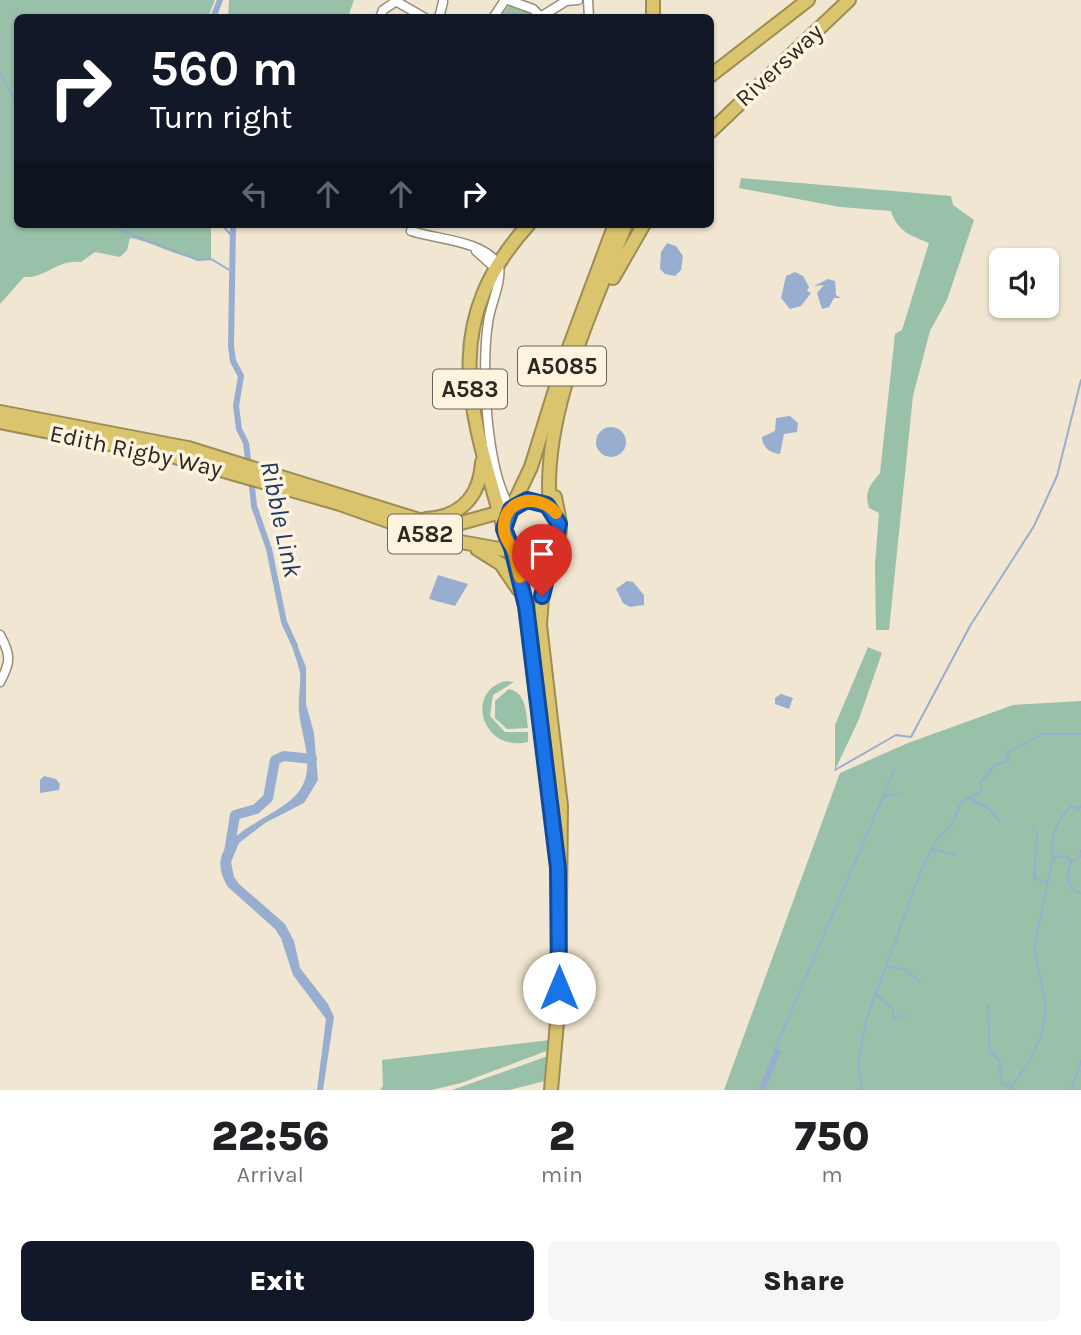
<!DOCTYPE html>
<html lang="en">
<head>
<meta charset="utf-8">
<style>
  :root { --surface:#fff; --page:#f6f6f6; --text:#202124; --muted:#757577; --accent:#111827 }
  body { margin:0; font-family:Karla,sans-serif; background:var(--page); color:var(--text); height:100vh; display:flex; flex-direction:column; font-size:26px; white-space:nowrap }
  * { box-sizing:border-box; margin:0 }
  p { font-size:23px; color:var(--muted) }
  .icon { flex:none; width:38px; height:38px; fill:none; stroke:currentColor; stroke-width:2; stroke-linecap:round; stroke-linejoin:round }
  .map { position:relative; height:1090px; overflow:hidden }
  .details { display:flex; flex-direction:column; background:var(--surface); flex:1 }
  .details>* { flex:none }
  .guide { position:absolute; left:14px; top:14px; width:700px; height:214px; border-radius:10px; box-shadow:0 2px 5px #0004; background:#111827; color:#fff; overflow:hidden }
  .fabs { position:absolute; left:989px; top:248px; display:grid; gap:14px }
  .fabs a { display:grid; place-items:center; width:70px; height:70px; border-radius:10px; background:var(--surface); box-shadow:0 2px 5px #0004; font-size:35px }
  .pin { position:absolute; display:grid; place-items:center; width:60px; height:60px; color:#fff; margin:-72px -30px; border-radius:50% 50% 50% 0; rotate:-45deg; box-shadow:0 0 7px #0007 }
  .pin .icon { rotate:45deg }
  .me { position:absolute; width:77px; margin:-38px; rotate:0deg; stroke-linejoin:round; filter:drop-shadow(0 0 5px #0008) }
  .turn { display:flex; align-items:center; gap:24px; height:147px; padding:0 21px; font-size:32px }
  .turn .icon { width:91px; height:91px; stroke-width:2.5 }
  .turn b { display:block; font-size:49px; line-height:60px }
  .lanes { display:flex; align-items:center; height:66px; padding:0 21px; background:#0003; justify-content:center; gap:35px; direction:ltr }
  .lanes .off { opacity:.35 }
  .eta { display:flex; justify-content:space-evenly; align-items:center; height:119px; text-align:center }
  .eta b { font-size:42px; font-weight:800; line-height:49px }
  .cta { display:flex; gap:14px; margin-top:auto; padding:14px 21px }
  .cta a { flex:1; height:80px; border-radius:10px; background:var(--accent); color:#fff; font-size:28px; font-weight:800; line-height:80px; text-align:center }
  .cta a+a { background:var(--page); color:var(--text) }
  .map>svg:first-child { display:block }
</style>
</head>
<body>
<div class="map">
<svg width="1081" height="1090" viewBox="0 0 1081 1090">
  <rect width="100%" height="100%" fill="#f1e6d1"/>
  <!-- green -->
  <path fill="#99c0a9" d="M 0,0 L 215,0 L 208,17 L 18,18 L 18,224 L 211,224 L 211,259 C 183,262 156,242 130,238 L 127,250 L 120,257 L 95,252 L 81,262 C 57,259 47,278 24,277 L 0,304 Z
    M 229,0 L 354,0 L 348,17 L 228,17 Z
    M 511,3 L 533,11 L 539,18 L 498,18 Z
    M 741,178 L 951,196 L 953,205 L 974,220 L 947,300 L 930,331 L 913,396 L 889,630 L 876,630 L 875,564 L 879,513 L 869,508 C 864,492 870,485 880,473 L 895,334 L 902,330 L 929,243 C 910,235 898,232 891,211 L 840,207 L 739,188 Z
    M 868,647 L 882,653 L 859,719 L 835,770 L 835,725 Z
    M 506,681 L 514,682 L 493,695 L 490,716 L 505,732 L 528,732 L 528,742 C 482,753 464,691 506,681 Z
    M 509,689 C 527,693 526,714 528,728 L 507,729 L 495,718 L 495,701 Z
    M 1081,701 L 1081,1090 L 724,1090 L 840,773 L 908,743 L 1013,705 Z
    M 550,1040 L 549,1050 L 461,1083 L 432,1090 L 380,1090 L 383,1086 L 382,1060 Z
    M 548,1056 L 545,1081 L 509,1090 L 452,1090 Z"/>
  <!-- water -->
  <path fill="#97aed1" d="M 667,243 L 676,246 L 683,256 L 681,270 L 675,276 L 665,274 L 660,269 L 661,252 Z
    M 795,272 L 803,276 L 809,287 L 807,291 L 811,293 L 801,306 L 790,309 L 781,298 L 786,276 Z
    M 828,279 L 835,281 L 836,295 L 841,298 L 834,298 L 829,307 L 822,309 L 817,293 L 824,285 L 814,286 Z
    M 790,416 L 798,423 L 797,432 L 784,434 L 780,454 C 770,453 762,447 762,437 L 775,431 L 776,418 Z
    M596 442a15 15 0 1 1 30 0a15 15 0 1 1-30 0Z
    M 438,575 L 468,584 L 455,606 L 429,599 Z
    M 627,581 L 633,582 L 644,595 L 644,605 L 630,607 L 623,603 L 616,589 Z
    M 295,640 L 306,667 L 306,704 L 314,733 L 318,780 L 304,803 L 265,823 L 239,843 L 231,862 L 234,877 L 239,884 L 285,924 L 294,941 L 300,968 L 328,1004 L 334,1017 L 323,1090 L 317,1090 L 326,1019 L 293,975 L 281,938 L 275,929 L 228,887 C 195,835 279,821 300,790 C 316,766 301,737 299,711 C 298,698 301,686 300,673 C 298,662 293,652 291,642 Z
    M 781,694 L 793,698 L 789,709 L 775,704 L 775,698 Z
    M 44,776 L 56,779 L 60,784 L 59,790 L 40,793 L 40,780 Z
    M 775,1049 L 781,1051 L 765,1090 L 758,1090 Z"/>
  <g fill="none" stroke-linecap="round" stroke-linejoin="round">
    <!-- stream -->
    <path stroke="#97aed1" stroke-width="2" d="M 0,73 L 18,105
      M 113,224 L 124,232 L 198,260 L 211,259 L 231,271
      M 221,224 L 231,235
      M 835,770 L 896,735 L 911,737 L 970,626 L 1034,526 L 1057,476 L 1081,380
      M 885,796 L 901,793
      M 967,798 L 986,806 L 999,820
      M 1033,827 L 1037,834 L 1034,878 L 1046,882
      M 934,849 L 956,855
      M 1053,857 L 1066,856 L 1071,862 L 1080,857 L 1081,850
      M 1071,862 L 1067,876 L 1072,889 L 1081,893
      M 886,966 L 907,970 L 921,983
      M 877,995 L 892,1008 L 894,1019 L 906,1016
      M 988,1005 L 989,1050 L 1000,1061 L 1001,1083 L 1013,1086
      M 775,1049 L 894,771
      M 862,1090 L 858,1064 L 866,1021 L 920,873 L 936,841 L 951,826 L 962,801 L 982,791 L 980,783 L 995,765 L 1008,761 L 1007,753 L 1042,734 L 1081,734
      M 1009,1090 L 1028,1064 L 1041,1036 L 1046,1008 L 1034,947 L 1053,857 C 1049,839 1057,818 1072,806 L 1079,809 L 1081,806
      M 1071,1090 L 1081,1061"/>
    <!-- canal -->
    <path stroke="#97aed1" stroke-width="6" d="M 213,18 L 220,0
      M 233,224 L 231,346 L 233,361 L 241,376 L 236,406 L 239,429 L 246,443 L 249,468
      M 251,478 L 254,506 L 269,549 L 284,622 L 295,646"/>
    <!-- river -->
    <path stroke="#97aed1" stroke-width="10" d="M 229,852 L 235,815 L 256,809 L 268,798 L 275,760 L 284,756 L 312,759"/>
    <defs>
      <path id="minor" d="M 394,0 L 425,18
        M 508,0 L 533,9 L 542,18
        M 588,0 L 589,18
        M 542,16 L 566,1 L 578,0
        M 380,18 L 383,10 L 395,2
        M 439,18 L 443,2
        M 493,18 L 505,0
        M 414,224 L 411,231 C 439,240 482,240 499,265 C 502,283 490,305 488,323 C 481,368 486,471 511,509
        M 476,251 L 495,268
        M 0,635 C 11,655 11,662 0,682"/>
      <path id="highway" d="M 653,0 L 653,18
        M 710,76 L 808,0
        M 710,132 L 849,0
        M 613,278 L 644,224
        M 0,412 L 188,448 L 432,524 L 454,525 L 511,509
        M 0,422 L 175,457 L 340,504 L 433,537 L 505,550 L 512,548
        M 555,497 C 557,509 562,524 559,536 C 548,573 491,555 507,515 L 523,501 L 544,503 L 559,520
        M 550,507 C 541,414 593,309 626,224
        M 511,509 L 531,467 L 564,361 L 615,224
        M 426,519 C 461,517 480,496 482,462
        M 504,529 C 471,412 437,325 529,224
        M 512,548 L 529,624 L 554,836
        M 477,549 L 501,564 L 518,589
        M 551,1090 L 559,1000 L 561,806 L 540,625 L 543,583 L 552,547"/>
    </defs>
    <!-- minor casing -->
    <use href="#minor" stroke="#978d7a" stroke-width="11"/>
    <!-- highway casing -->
    <use href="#highway" stroke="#9e8d53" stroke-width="16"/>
    <!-- minor -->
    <use href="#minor" stroke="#fff" stroke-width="8"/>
    <!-- highway -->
    <use href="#highway" stroke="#dbc46e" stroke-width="12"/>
  </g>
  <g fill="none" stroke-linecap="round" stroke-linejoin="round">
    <defs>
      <path id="route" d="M 542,596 L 559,524 L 547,505 L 527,500 L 511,509 L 504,529 L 512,548 L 526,606 L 558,868 L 559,988"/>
    </defs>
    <!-- route casing -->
    <use href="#route" stroke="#114b97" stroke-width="18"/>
    <!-- route -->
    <use href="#route" stroke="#1a73e8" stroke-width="12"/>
    <!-- slow -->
    <path stroke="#f59e0b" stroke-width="12" d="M 520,577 C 517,569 516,558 513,550 C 509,542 504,538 504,529 C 502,499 539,492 556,513"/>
  </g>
  <g text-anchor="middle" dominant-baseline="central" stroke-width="7" stroke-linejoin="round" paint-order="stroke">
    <!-- shield labels -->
    <g fill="#fef3de" stroke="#6b6459" stroke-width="2">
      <rect x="518" y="346.5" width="88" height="39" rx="5"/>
      <rect x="433" y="369.5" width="74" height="39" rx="5"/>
      <rect x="388" y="514.5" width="74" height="39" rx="5"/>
    </g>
    <g font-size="23" font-weight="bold" fill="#2c2720">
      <text x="562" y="366">A5085</text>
      <text x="470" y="389">A583</text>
      <text x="425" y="534">A582</text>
    </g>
    <!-- street labels -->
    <g font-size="24" fill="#2c2720" stroke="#fef3de">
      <text transform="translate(779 65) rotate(-43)">Riversway</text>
      <text transform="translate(136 451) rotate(12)">Edith Rigby Way</text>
    </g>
    <!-- water labels -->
    <g font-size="26" font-style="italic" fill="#1c3966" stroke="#fef3de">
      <text transform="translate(281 519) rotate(78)">Ribble Link</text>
    </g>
  </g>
</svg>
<div class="fabs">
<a><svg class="icon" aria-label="sound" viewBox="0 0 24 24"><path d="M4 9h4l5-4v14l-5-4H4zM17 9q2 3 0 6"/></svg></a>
</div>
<div class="pin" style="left:542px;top:596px;background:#d93025"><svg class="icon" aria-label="arrive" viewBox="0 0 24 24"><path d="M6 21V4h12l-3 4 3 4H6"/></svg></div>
<svg class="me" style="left:559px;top:988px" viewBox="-20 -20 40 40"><circle r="19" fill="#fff"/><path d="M0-13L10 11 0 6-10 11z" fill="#1a73e8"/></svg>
<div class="guide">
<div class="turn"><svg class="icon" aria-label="right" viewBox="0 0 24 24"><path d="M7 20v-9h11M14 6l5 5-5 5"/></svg><div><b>560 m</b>Turn right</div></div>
<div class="lanes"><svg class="icon off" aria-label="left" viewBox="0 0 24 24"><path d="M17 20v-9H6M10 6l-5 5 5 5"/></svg><svg class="icon off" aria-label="ahead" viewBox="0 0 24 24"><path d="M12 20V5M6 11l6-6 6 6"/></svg><svg class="icon off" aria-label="ahead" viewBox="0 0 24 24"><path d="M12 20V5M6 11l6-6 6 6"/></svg><svg class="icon" aria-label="right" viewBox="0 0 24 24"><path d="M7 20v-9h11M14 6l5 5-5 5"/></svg></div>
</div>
</div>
<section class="details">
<div class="eta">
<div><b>22:56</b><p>Arrival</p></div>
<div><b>2</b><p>min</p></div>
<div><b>750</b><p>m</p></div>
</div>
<div class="cta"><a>Exit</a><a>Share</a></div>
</section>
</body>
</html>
